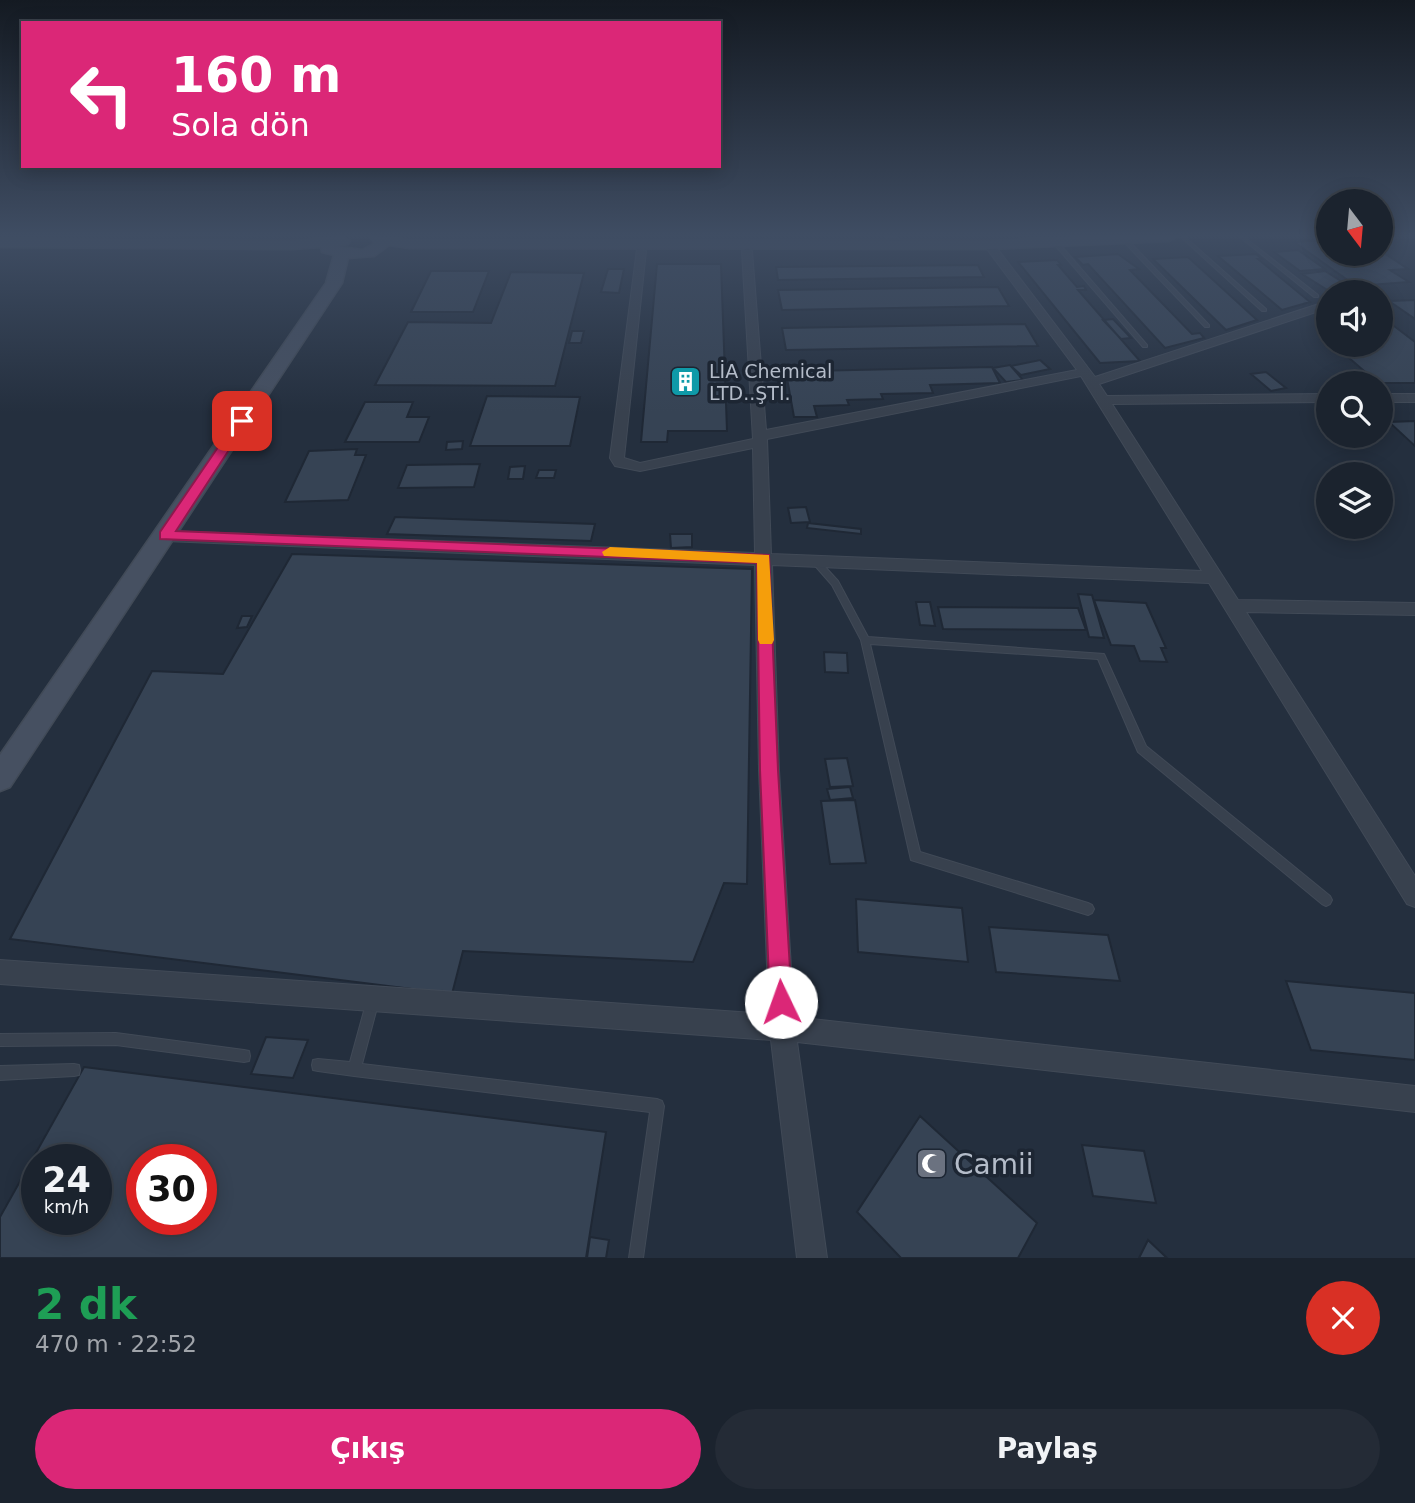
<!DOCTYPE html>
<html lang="tr">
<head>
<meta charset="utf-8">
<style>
  :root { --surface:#1b232e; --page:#242b36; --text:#f1f3f6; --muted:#a0a4aa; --line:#39404a; --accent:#db2777 }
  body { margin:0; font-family:"DejaVu Sans",sans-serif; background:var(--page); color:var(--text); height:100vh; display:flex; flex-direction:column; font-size:26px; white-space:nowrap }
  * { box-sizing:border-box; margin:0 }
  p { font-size:23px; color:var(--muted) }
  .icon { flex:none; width:38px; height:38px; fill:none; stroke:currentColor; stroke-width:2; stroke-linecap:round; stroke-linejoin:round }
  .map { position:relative; height:1258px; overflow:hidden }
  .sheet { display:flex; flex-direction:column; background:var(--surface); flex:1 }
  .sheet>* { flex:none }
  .hud { position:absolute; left:21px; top:21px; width:700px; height:147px; border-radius:0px; box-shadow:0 4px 18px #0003,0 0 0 2px var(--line); background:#db2777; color:#fff; overflow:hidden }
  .needle { width:46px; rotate:164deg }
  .tools { position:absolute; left:1316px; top:189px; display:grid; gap:14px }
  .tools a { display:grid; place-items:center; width:77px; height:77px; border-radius:50%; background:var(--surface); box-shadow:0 4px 18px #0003,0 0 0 2px var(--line); font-size:35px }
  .speed { position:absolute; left:21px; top:1144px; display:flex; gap:14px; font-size:35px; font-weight:700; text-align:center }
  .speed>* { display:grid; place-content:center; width:91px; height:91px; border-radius:50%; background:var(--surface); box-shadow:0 4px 18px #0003,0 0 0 2px var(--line); line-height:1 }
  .speed small { font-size:18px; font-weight:400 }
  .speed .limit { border:10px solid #d22; background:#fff; color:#111 }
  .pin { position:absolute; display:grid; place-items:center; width:60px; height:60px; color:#fff; margin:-30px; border-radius:14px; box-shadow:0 4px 10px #0006 }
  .me { position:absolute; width:77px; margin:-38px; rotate:357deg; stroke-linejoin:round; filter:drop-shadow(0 0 5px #0008) }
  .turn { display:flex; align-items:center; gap:24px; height:147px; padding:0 35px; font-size:32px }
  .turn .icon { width:91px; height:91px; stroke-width:2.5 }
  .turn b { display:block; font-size:49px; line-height:60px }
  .round { display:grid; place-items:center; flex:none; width:74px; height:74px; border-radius:37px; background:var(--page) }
  .headline { display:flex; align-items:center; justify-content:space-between; height:119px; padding:0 35px }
  h1 { font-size:42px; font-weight:800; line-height:52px; color:#1e9e55 }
  .button { display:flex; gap:14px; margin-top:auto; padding:14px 35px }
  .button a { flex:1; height:80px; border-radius:42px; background:var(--accent); color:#fff; font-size:28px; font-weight:800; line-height:80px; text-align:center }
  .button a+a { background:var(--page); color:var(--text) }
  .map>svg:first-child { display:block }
</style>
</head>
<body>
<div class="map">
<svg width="1415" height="1258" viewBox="0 0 1415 1258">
  <rect width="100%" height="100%" fill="#242f3e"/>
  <!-- building -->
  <path fill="#364354" stroke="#1f2835" stroke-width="2" fill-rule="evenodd" d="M 182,237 L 232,237 L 229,239 Z
    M 1328,240 L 1328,254 L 1381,254 L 1381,251 L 1408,269 L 1390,270 L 1409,282 L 1356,286 L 1294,242 Z
    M 1298,250 L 1325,269 L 1300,271 L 1274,252 Z
    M 1118,254 L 1139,269 L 1130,270 L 1192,334 L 1200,333 L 1204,338 L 1165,348 L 1088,264 L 1083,265 L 1075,257 Z
    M 1256,254 L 1262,259 L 1258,259 L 1310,302 L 1282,310 L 1218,256 Z
    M 1188,257 L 1257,320 L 1226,330 L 1153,259 Z
    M 1057,260 L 1061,265 L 1058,265 L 1077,287 L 1084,286 L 1086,290 L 1078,290 L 1140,361 L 1100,363 L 1018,262 Z
    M 657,264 L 721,264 L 727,431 L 668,431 L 667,442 L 641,442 Z
    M 978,265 L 984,277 L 778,280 L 776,267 Z
    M 608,269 L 624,269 L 619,293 L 601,292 Z
    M 431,271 L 489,271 L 473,312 L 411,312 Z
    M 1325,271 L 1352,288 L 1329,291 L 1302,274 Z
    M 511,272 L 584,273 L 555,386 L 375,385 L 408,322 L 491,323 Z
    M 998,287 L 1009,306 L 782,310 L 778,290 Z
    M 1415,300 L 1415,319 L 1389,301 Z
    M 1381,316 L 1415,342 L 1415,383 L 1378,383 L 1334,345 L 1381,345 Z
    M 1113,319 L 1131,338 L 1121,339 L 1103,320 Z
    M 1025,324 L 1038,346 L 786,350 L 782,328 Z
    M 572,331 L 584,331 L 581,343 L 569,343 Z
    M 1040,360 L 1050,369 L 1021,375 L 1011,366 Z
    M 1010,365 L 1023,380 L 1006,382 L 993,368 Z
    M 808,366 L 809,371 L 992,367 L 1000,383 L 930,385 L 933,393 L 881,394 L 883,399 L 847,400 L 849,405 L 814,406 L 817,417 L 794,417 L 785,367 Z
    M 1266,372 L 1286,388 L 1271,391 L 1251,374 Z
    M 487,396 L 580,397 L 570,446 L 470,446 Z
    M 365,402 L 413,402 L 407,417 L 429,417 L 419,442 L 345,442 Z
    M 1415,421 L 1415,446 L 1389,422 Z
    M 463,441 L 462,449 L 446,450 L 447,442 Z
    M 357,449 L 355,455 L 366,455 L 348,500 L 285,502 L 309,451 Z
    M 480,464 L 474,487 L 398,488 L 407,465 Z
    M 525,466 L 523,479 L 508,479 L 510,467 Z
    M 539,470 L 556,470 L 554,478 L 536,478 Z
    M 806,507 L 810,522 L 791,523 L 788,508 Z
    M 395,517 L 595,524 L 591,541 L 387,534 Z
    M 808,523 L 861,529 L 861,534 L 807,528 Z
    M 670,534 L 692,534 L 692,547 L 671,548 Z
    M 292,554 L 752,569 L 747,884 L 724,883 L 693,962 L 463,951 L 452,994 L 10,939 L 152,671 L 223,674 Z
    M 1078,594 L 1092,595 L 1104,638 L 1089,637 Z
    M 1094,600 L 1146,603 L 1166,648 L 1161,648 L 1167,662 L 1140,661 L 1134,646 L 1111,645 Z
    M 916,602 L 930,602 L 935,626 L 920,625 Z
    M 938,607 L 1078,608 L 1086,630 L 943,629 Z
    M 242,616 L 252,616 L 247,627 L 237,628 Z
    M 824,652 L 847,653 L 848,673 L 825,672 Z
    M 847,758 L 853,786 L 830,787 L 825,759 Z
    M 850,787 L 853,798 L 830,800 L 827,789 Z
    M 855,800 L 866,863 L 830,864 L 821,801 Z
    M 856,899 L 962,908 L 968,962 L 858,952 Z
    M 989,927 L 1108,935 L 1120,981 L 996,972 Z
    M 1286,981 L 1415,993 L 1415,1060 L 1311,1050 Z
    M 266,1037 L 308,1040 L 293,1078 L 251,1074 Z
    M 84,1067 L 606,1132 L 586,1258 L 0,1258 L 0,1217 ZM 37,1160 L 96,1160 L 96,1220 L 37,1220 ZM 142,1160 L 201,1160 L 201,1220 L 142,1220 Z
    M 920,1116 L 1037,1223 L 1018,1258 L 901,1258 L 857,1212 Z
    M 1082,1145 L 1144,1151 L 1156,1203 L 1093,1196 Z
    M 590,1237 L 609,1240 L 606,1258 L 587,1258 Z
    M 1148,1240 L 1167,1258 L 1139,1258 Z"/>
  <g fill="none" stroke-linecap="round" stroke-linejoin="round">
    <defs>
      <path id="service" d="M 1181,237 L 1185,237 L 1266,309 L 1266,311 L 1262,311 Z
        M 1240,237 L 1244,237 L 1318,295 L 1318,297 L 1314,297 Z
        M 1122,238 L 1126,238 L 1209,325 L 1209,327 L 1205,327 L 1122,240 Z
        M 1054,242 L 1058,242 L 1147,345 L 1147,347 L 1143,347 L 1054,244 Z
        M 814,557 L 817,558 L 838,581 L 868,637 L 1104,654 L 1146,746 L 1330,896 L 1332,900 L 1330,904 L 1326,906 L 1322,904 L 1138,752 L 1098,659 L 870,644 L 920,852 L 1088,903 L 1092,905 L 1094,909 L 1092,913 L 1088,915 L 911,860 L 861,640 L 832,585 L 810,560 Z
        M 373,994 L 377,996 L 379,1000 L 362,1064 L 657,1099 L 662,1101 L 664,1106 L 643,1258 L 629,1258 L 650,1112 L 354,1076 L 318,1071 L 313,1070 L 312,1065 L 313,1060 L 318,1059 L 350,1062 L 367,1000 L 369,996 Z
        M 116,1033 L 244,1050 L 249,1051 L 250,1056 L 249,1061 L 244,1062 L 116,1045 L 0,1046 L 0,1034 Z
        M 74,1064 L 79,1065 L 80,1070 L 79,1075 L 74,1076 L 0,1080 L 0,1066 Z"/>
      <path id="minor" d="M 885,237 L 896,237 L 904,243 L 895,245 Z
        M 989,242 L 993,243 L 1095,377 L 1328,301 L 1328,308 L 1099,384 L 1107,396 L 1328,394 L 1328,402 L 1112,404 L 1238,600 L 1415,603 L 1415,615 L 1246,612 L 1415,876 L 1415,907 L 1407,904 L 1209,583 L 772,565 L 779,770 L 794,1017 L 1415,1086 L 1415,1112 L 797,1042 L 827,1258 L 797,1258 L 771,1040 L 0,984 L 0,960 L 769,1014 L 759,770 L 755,565 L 166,541 L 158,536 L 166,531 L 755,553 L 753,448 L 640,471 L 615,466 L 610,458 L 637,249 L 646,251 L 624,458 L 640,463 L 753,439 L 742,251 L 747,248 L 752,251 L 766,430 L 1077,370 L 984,245 ZM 1081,376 L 1202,571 L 771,554 L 767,439 Z
        M 1381,394 L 1415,394 L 1415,402 L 1381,402 Z"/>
      <path id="secondary" d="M 343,237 L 350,241 L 348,244 L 334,246 L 362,250 L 374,244 L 371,237 L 409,240 L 989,241 L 1085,237 L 1176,237 L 1169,241 L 989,249 L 409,248 L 389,245 L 374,256 L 348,258 L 342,283 L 10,787 L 0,791 L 0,755 L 326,283 L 334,255 L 322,252 L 321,247 L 292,249 L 0,247 L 0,239 L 292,241 Z"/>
    </defs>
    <!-- service casing -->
    <use href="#service" stroke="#414a57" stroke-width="2"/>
    <!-- minor casing -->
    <use href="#minor" stroke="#414a57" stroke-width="2"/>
    <!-- secondary casing -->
    <use href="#secondary" stroke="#414a57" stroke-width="3"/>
    <!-- service -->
    <use href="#service" fill="#38414e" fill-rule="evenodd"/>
    <!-- minor -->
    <use href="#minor" fill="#38414e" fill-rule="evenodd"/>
    <!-- secondary -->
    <use href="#secondary" fill="#465061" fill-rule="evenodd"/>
  </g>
  <!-- sky -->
  <linearGradient id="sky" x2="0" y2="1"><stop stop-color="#141a22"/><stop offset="0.57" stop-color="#3f4d63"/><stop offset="1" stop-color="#3f4d63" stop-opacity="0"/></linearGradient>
  <rect width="1415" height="413" fill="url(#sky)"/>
  <!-- route -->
  <path fill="#db2777" stroke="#8e194d" stroke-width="2" d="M 242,417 L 248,421 L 176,531 L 769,555 L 778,770 L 792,1002 L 789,1010 L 781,1013 L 773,1010 L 770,1002 L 760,770 L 757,563 L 160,539 L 160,532 L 238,418 Z"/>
  <!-- slow -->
  <path fill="#f59e0b" d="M 610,547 L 769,555 L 774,640 L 772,644 L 760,644 L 758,640 L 757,563 L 604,556 L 602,552 Z"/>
  <!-- icons -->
  <defs>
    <symbol id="building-square" viewBox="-11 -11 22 22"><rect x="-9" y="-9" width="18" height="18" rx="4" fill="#0f9aa8" stroke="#1d2633"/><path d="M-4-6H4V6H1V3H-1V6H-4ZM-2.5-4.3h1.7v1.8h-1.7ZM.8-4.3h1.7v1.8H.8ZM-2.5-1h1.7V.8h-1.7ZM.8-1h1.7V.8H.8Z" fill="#fff"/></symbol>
    <symbol id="mosque-square" viewBox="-11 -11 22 22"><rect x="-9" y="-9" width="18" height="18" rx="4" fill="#6b7280" stroke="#1d2633"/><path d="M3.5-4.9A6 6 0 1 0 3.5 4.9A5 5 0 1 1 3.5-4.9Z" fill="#fff"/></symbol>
  </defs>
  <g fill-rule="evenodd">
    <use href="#building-square" x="668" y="364" width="35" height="35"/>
    <use href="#mosque-square" x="914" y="1146" width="35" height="35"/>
  </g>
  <g text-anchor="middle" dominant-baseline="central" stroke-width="7" stroke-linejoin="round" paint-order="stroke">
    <!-- far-poi labels -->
    <g font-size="19" fill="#b4bcc9" stroke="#1d2633" text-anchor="start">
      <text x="709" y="371">LİA Chemical<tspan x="709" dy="22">LTD..ŞTİ.</tspan></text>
    </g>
    <!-- near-poi labels -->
    <g font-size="28" fill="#b4bcc9" stroke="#1d2633" text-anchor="start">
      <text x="954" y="1164">Camii</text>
    </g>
  </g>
</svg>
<div class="tools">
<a><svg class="needle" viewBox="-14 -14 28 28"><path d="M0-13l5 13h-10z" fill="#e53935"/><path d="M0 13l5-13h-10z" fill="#a0a4aa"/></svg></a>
<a><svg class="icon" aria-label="sound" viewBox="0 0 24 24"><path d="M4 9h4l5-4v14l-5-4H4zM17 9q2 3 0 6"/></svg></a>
<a><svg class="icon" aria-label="search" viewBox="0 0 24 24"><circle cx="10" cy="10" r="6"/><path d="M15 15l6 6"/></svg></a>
<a><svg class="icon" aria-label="layers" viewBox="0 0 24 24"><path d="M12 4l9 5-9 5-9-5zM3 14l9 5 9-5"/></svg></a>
</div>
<div class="speed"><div>24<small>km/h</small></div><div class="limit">30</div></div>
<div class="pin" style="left:242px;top:421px;background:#d93025"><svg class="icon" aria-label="arrive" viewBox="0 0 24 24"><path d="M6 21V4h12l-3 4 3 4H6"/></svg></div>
<svg class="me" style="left:781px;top:1002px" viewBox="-20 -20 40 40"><circle r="19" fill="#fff"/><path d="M0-13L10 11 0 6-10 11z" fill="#db2777"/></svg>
<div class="hud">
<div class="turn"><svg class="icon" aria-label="left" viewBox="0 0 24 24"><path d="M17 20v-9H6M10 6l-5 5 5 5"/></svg><div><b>160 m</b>Sola dön</div></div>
</div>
</div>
<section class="sheet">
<div class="headline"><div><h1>2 dk</h1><p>470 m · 22:52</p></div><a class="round" style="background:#d93025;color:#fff"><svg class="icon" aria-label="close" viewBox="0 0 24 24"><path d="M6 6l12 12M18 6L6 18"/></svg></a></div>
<div class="button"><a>Çıkış</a><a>Paylaş</a></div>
</section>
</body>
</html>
